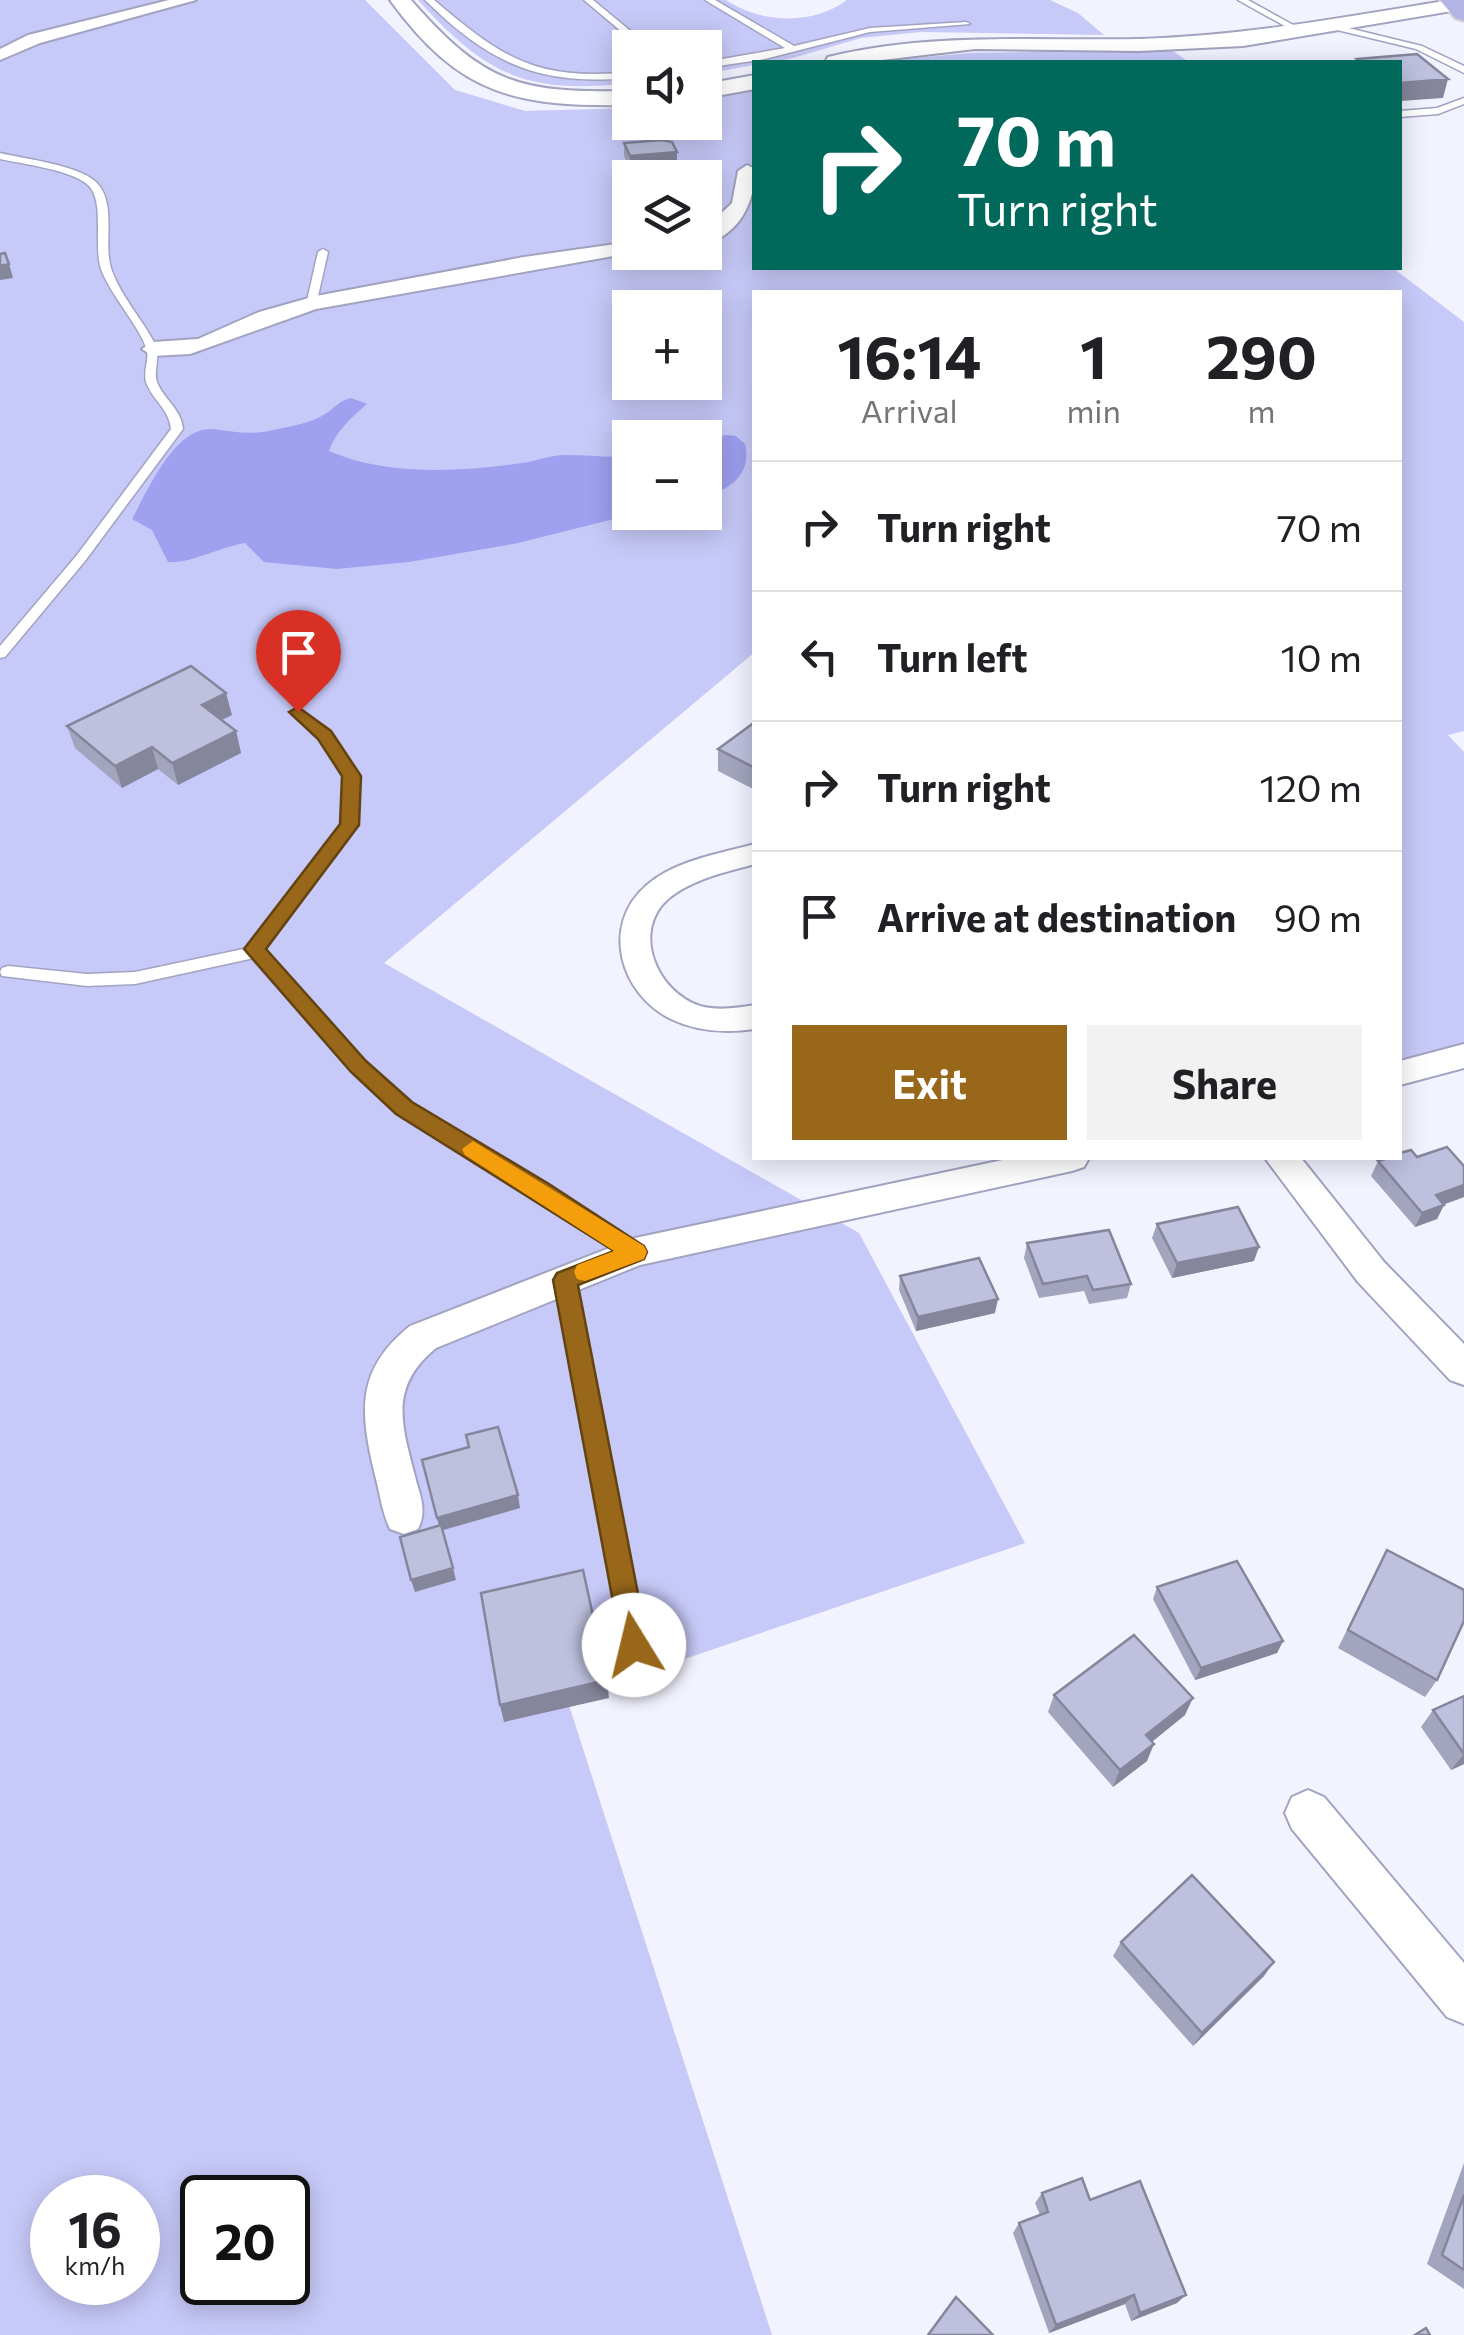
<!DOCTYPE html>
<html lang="en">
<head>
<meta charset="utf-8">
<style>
  :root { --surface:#fff; --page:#f2f2f2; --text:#202124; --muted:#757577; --line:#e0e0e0; --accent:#986719 }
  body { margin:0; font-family:Commissioner,sans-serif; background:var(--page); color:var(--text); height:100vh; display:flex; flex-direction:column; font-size:38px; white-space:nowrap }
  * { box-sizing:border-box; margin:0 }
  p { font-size:32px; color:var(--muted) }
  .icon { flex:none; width:55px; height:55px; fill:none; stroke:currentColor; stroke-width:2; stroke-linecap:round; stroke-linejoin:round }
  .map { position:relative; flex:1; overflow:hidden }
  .drawer { position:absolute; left:752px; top:290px; width:650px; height:870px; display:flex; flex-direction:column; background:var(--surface); border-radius:0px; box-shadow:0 5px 25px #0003 }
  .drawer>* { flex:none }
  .top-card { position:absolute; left:752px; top:60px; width:650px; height:210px; border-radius:0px; box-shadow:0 5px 25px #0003; background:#00695c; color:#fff; overflow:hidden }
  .buttons { position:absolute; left:612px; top:30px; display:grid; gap:20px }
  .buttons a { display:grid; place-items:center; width:110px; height:110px; border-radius:0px; background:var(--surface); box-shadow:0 5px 25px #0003; font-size:50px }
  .speed { position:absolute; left:30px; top:2175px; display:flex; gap:20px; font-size:50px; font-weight:700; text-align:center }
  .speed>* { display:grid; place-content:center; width:130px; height:130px; border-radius:50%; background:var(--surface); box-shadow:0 5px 25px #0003; line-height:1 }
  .speed small { font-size:25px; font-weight:400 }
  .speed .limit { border:5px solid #111; border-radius:15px; background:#fff; color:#111 }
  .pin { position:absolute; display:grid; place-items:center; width:85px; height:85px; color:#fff; margin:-102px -42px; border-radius:50% 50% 50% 0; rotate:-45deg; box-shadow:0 0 10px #0007 }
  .pin .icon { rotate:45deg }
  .me { position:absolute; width:110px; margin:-55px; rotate:351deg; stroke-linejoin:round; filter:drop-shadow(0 0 8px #0008) }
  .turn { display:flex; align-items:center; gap:35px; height:210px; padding:0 40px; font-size:45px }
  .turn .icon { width:130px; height:130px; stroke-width:2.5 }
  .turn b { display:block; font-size:70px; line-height:85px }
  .eta { display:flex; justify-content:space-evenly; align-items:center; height:170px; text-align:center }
  .eta b { font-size:60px; font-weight:700; line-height:70px }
  .action { display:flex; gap:20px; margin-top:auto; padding:20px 40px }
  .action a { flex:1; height:115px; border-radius:0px; background:var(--accent); color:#fff; font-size:40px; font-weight:700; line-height:115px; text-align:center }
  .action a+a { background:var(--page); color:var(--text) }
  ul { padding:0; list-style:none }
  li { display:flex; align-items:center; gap:30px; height:130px; padding:0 40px; border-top:2px solid var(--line) }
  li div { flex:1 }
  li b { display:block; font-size:38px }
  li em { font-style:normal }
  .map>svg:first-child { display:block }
</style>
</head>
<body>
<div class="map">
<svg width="1464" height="2335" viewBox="0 0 1464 2335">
  <rect width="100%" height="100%" fill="#f2f3ff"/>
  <!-- green -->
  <path fill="#c7c9f8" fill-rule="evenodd" d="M 0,0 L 365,0 L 455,90 L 525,111 L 630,108 L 630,122 L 705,122 L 705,100 L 755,90 L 755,268 L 1393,268 L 1464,322 L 1464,731 L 1448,735 L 1464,752 L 1464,1062 L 1400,1080 L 1400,292 L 755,292 L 755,652 L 384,963 L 859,1233 L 1025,1543 L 567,1699 L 772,2335 L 0,2335 ZM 630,178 L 705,178 L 705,252 L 630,252 ZM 630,308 L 705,308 L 705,382 L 630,382 ZM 630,438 L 705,438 L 705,512 L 630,512 ZM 52,2198 L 138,2198 L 138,2282 L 52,2282 ZM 202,2198 L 288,2198 L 288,2282 L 202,2282 Z
    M 418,0 L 726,0 C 760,23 812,26 847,0 L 1050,0 L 1078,13 L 1104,35 L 921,32 L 861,38 L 793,58 L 705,74 L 705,48 L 630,48 L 630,83 C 527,95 486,75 418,0 Z
    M 1158,41 L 1189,62 L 872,62 L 969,53 L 1086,51 Z"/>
  <!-- water -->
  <path fill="#9fa0f0" d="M 351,398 L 367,404 C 352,417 335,432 329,451 C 386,476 461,472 522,463 C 537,461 553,454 568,455 C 589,455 609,458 630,456 L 630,512 L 638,513 L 518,543 L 409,562 L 337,569 L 264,562 L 245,543 C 221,547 189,564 168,562 L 152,530 L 132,519 C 147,492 174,428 211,429 C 233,431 250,436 273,430 C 288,427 312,423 325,414 C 335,408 338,401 351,398 Z
    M 727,435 L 736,436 L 745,444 C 752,473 732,489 705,496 L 705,438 Z"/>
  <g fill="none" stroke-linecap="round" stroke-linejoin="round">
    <defs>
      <path id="service" d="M 425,0 L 434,0 C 503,59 537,81 630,72 L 630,78 C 539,86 490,64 425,0 Z
        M 584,0 L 593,0 L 651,48 L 641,48 Z
        M 705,0 L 715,0 L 794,46 L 870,28 L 966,22 L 970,24 L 870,32 L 765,59 L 705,68 L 705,62 L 785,48 Z
        M 1238,0 L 1248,0 L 1306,32 L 1299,34 Z
        M 1336,25 L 1422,46 L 1464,66 L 1464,73 L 1416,49 L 1333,29 Z
        M 1464,98 L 1464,104 L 1438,114 L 1400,117 L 1400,111 L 1437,108 Z
        M 0,153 C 25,159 78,165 96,182 C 118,203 102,244 112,271 C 122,298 142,319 155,344 C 161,357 153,370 157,382 C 164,400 181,408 183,429 L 85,561 L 5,657 L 0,658 L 0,646 L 77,555 L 171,429 C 169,408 152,400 146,382 C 143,371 149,361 147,351 C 142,329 110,295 101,269 C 93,245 105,203 89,186 C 74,170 22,164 0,159 Z
        M 323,249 L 328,252 L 316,305 L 311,308 L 306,305 L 318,252 Z
        M 298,708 L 330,732 L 359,776 L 356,825 L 264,949 L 365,1063 L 410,1104 L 641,1247 L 644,1252 L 641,1257 L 629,1257 L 398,1112 L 353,1071 L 254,958 L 135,984 L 87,986 L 2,976 L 0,972 L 2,968 L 8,966 L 87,974 L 135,972 L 248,948 L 342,824 L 345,776 L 320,738 L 291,712 Z
        M 565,1273 L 572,1275 L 574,1280 L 646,1645 L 643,1652 L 635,1655 L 627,1652 L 624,1645 L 556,1280 L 558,1275 Z"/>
      <path id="minor" d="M 169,0 L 196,0 L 40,43 L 0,60 L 0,49 L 28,35 Z
        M 747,165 L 755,169 C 755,202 740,234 705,244 L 705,229 L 732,203 L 738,171 Z
        M 630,242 L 630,252 L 636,252 L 316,309 L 190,354 L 153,356 L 142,349 L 153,342 L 198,339 L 259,312 L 316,296 L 524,257 Z
        M 755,844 L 755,864 C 726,872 692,879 668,899 C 631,932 657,992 700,1006 C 717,1011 738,1008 755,1005 L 755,1029 C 727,1033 698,1032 671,1019 C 620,994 600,925 647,885 C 676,860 719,854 755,844 Z
        M 1464,1044 L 1464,1068 L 1400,1085 L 1400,1061 Z
        M 1012,1158 L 1089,1158 L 1084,1167 L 1072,1171 L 640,1265 L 436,1348 C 386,1389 403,1428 417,1484 C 422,1500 426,1513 418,1529 L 404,1534 L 390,1529 C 382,1512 380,1494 375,1475 C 360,1413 355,1370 410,1326 L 635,1238 Z
        M 1265,1158 L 1301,1158 L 1384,1262 L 1464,1344 L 1464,1385 L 1450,1380 L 1358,1282 Z
        M 1308,1790 L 1324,1797 L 1464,1963 L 1464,2024 L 1447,2017 L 1292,1829 L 1285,1813 L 1292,1797 Z"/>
      <path id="tertiary" d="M 390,0 L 411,0 C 485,85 520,93 630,91 L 630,105 C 516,107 460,96 390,0 Z
        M 1450,0 L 1464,1 L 1464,9 L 1243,46 L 1139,51 L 975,49 L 865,62 L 825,62 L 828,57 C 932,32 1034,41 1139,39 C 1244,36 1346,17 1450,0 Z
        M 755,75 L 755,89 L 705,98 L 705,84 Z"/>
      <path id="primary" d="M 1440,0 L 1464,0 L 1464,21 L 1455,18 Z"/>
    </defs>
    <!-- service casing -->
    <use href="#service" stroke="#a1a3c0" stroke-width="3"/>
    <!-- minor casing -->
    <use href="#minor" stroke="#a1a3c0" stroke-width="4"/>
    <!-- tertiary casing -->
    <use href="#tertiary" stroke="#a1a3c0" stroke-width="4"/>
    <!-- primary casing -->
    <use href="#primary" stroke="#d3d3d5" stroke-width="4"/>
    <!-- service -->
    <use href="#service" fill="#fff" fill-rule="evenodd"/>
    <!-- minor -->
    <use href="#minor" fill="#fff" fill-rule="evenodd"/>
    <!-- tertiary -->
    <use href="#tertiary" fill="#fff" fill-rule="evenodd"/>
    <!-- primary -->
    <use href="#primary" fill="#b4b3e6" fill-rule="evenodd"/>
  </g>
  <!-- wall -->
  <path fill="#a3a5bf" d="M 624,143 L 677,152 L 677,165 L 630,169 L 624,156 Z
    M 755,695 L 755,719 L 753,718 L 753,696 Z
    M 232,715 L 222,720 L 236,731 L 241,753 L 178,785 L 158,769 L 122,788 L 75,748 L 67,726 Z
    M 755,722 L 755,790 L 718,771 L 718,749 Z
    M 1417,1157 L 1464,1197 L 1444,1204 L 1437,1219 L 1415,1227 L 1371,1176 L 1378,1161 Z
    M 1157,1224 L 1254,1261 L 1172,1278 L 1152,1238 Z
    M 1027,1243 L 1131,1284 L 1127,1298 L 1089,1304 L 1084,1291 L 1039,1298 L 1024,1258 Z
    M 900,1276 L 995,1313 L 916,1331 L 899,1290 Z
    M 1387,1550 L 1437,1680 L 1425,1697 L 1338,1648 Z
    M 1157,1587 L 1283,1641 L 1277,1653 L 1195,1680 L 1153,1599 Z
    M 1054,1695 L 1185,1715 L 1152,1742 L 1147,1761 L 1113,1787 L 1048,1712 Z
    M 1464,1696 L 1464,1764 L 1451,1770 L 1421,1727 L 1433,1710 Z
    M 1121,1942 L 1264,1976 L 1193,2046 L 1113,1956 Z
    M 1464,2163 L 1464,2289 L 1427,2264 Z
    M 1042,2193 L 1090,2200 L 1177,2303 L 1131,2321 L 1125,2304 L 1049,2333 L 1013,2233 L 1019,2223 L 1040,2215 L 1035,2203 Z"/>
  <!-- shaded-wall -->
  <path fill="#85869b" d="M 1448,79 L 1443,98 L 1400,101 L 1400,83 Z
    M 677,152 L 677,165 L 630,169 L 630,156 Z
    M 9,264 L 13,278 L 0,280 L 0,266 Z
    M 226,693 L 232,715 L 208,726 L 202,705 Z
    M 236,731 L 241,753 L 178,785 L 172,763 Z
    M 152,747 L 158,769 L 122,788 L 115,766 Z
    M 1464,1185 L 1464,1197 L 1429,1210 L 1436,1195 Z
    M 1444,1205 L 1437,1219 L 1415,1227 L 1422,1213 Z
    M 1259,1247 L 1254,1261 L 1172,1278 L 1177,1263 Z
    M 998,1299 L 995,1313 L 916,1331 L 918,1317 Z
    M 518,1495 L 520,1508 L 440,1531 L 437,1518 Z
    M 453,1568 L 456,1580 L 415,1592 L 411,1580 Z
    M 1283,1641 L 1277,1653 L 1195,1680 L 1201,1668 Z
    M 607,1680 L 609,1698 L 504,1722 L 500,1705 Z
    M 1193,1698 L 1185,1715 L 1139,1752 L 1146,1735 Z
    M 1154,1744 L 1147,1761 L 1113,1787 L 1120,1770 Z
    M 1464,1754 L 1464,1764 L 1451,1770 Z
    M 1274,1962 L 1264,1976 L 1193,2046 L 1202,2033 Z
    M 1134,2295 L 1125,2304 L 1049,2333 L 1056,2325 Z
    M 1186,2295 L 1177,2303 L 1131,2321 L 1140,2313 Z"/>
  <!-- building -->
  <path fill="#bec0de" stroke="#85869b" stroke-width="2.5" d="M 1417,54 L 1448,79 L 1400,83 L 1400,62 L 1361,62 L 1357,59 Z
    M 662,140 L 672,142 L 677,152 L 630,156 L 624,143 Z
    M 5,253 L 9,264 L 0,266 L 0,254 Z
    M 191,666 L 226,693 L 202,705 L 236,731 L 172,763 L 152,747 L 115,766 L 67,726 Z
    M 755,722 L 755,768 L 718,749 Z
    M 1447,1147 L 1464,1166 L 1464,1185 L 1436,1195 L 1444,1205 L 1422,1213 L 1378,1161 L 1389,1158 L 1400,1158 L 1400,1153 L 1411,1150 L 1417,1157 Z
    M 1238,1207 L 1259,1247 L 1177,1263 L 1157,1224 Z
    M 1109,1230 L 1131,1284 L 1093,1290 L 1087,1276 L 1043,1284 L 1027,1243 Z
    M 979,1258 L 998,1299 L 918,1317 L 900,1276 Z
    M 498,1427 L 518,1495 L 437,1518 L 422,1460 L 469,1447 L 466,1435 Z
    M 441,1525 L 453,1568 L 411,1580 L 400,1537 Z
    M 1387,1550 L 1464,1590 L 1464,1621 L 1437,1680 L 1348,1630 Z
    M 1237,1561 L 1283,1641 L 1201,1668 L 1157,1587 Z
    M 583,1570 L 607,1680 L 500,1705 L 481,1593 Z
    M 1134,1635 L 1193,1698 L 1146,1735 L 1154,1744 L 1120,1770 L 1054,1695 Z
    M 1464,1696 L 1464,1754 L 1433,1710 Z
    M 1192,1875 L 1274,1962 L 1202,2033 L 1121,1942 Z
    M 1082,2178 L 1090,2200 L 1140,2181 L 1186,2295 L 1140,2313 L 1134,2295 L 1056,2325 L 1019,2223 L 1048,2212 L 1042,2193 Z
    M 1464,2195 L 1464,2270 L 1442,2255 Z
    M 956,2297 L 993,2335 L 928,2335 Z
    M 1426,2328 L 1430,2335 L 1415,2335 Z"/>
  <!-- route -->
  <path fill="#986719" stroke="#634310" stroke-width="2.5" d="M 298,707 L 331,731 L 361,776 L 359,825 L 266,949 L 366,1061 L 412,1102 L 549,1184 L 644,1246 L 647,1252 L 644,1259 L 578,1285 L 648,1645 L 644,1654 L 634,1658 L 625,1654 L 621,1645 L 553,1280 L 557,1273 L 614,1251 L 396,1114 L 351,1072 L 244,949 L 340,824 L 342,776 L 318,739 L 289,712 Z"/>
  <!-- slow -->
  <path fill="#f59e0b" d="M 473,1141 L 644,1246 L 647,1252 L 644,1259 L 585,1281 L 577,1279 L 574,1272 L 577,1265 L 614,1251 L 465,1155 L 462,1149 Z"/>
</svg>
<div class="buttons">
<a><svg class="icon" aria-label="sound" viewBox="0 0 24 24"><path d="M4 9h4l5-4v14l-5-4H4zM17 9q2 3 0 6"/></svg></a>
<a><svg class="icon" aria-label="layers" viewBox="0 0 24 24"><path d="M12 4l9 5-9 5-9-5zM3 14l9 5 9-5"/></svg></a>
<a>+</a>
<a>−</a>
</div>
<div class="speed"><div>16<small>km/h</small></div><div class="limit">20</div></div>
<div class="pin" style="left:298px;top:712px;background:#d93025"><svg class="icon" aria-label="arrive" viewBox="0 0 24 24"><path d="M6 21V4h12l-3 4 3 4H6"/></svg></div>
<svg class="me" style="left:634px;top:1645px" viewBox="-20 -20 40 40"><circle r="19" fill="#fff"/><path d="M0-13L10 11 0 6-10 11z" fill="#986719"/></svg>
<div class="top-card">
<div class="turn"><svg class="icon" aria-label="right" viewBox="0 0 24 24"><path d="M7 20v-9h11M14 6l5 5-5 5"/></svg><div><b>70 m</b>Turn right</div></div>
</div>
<section class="drawer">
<div class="eta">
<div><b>16:14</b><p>Arrival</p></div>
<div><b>1</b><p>min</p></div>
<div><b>290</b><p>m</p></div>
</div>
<ul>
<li><svg class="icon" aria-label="right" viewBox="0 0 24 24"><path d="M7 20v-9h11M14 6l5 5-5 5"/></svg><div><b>Turn right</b></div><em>70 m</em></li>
<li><svg class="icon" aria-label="left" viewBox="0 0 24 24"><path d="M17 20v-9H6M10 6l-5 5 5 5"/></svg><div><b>Turn left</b></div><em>10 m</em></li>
<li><svg class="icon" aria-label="right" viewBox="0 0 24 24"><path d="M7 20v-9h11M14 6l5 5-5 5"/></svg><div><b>Turn right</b></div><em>120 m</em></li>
<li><svg class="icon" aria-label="arrive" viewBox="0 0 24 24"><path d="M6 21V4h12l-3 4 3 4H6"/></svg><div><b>Arrive at destination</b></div><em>90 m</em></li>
</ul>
<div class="action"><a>Exit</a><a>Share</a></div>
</section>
</div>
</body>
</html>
